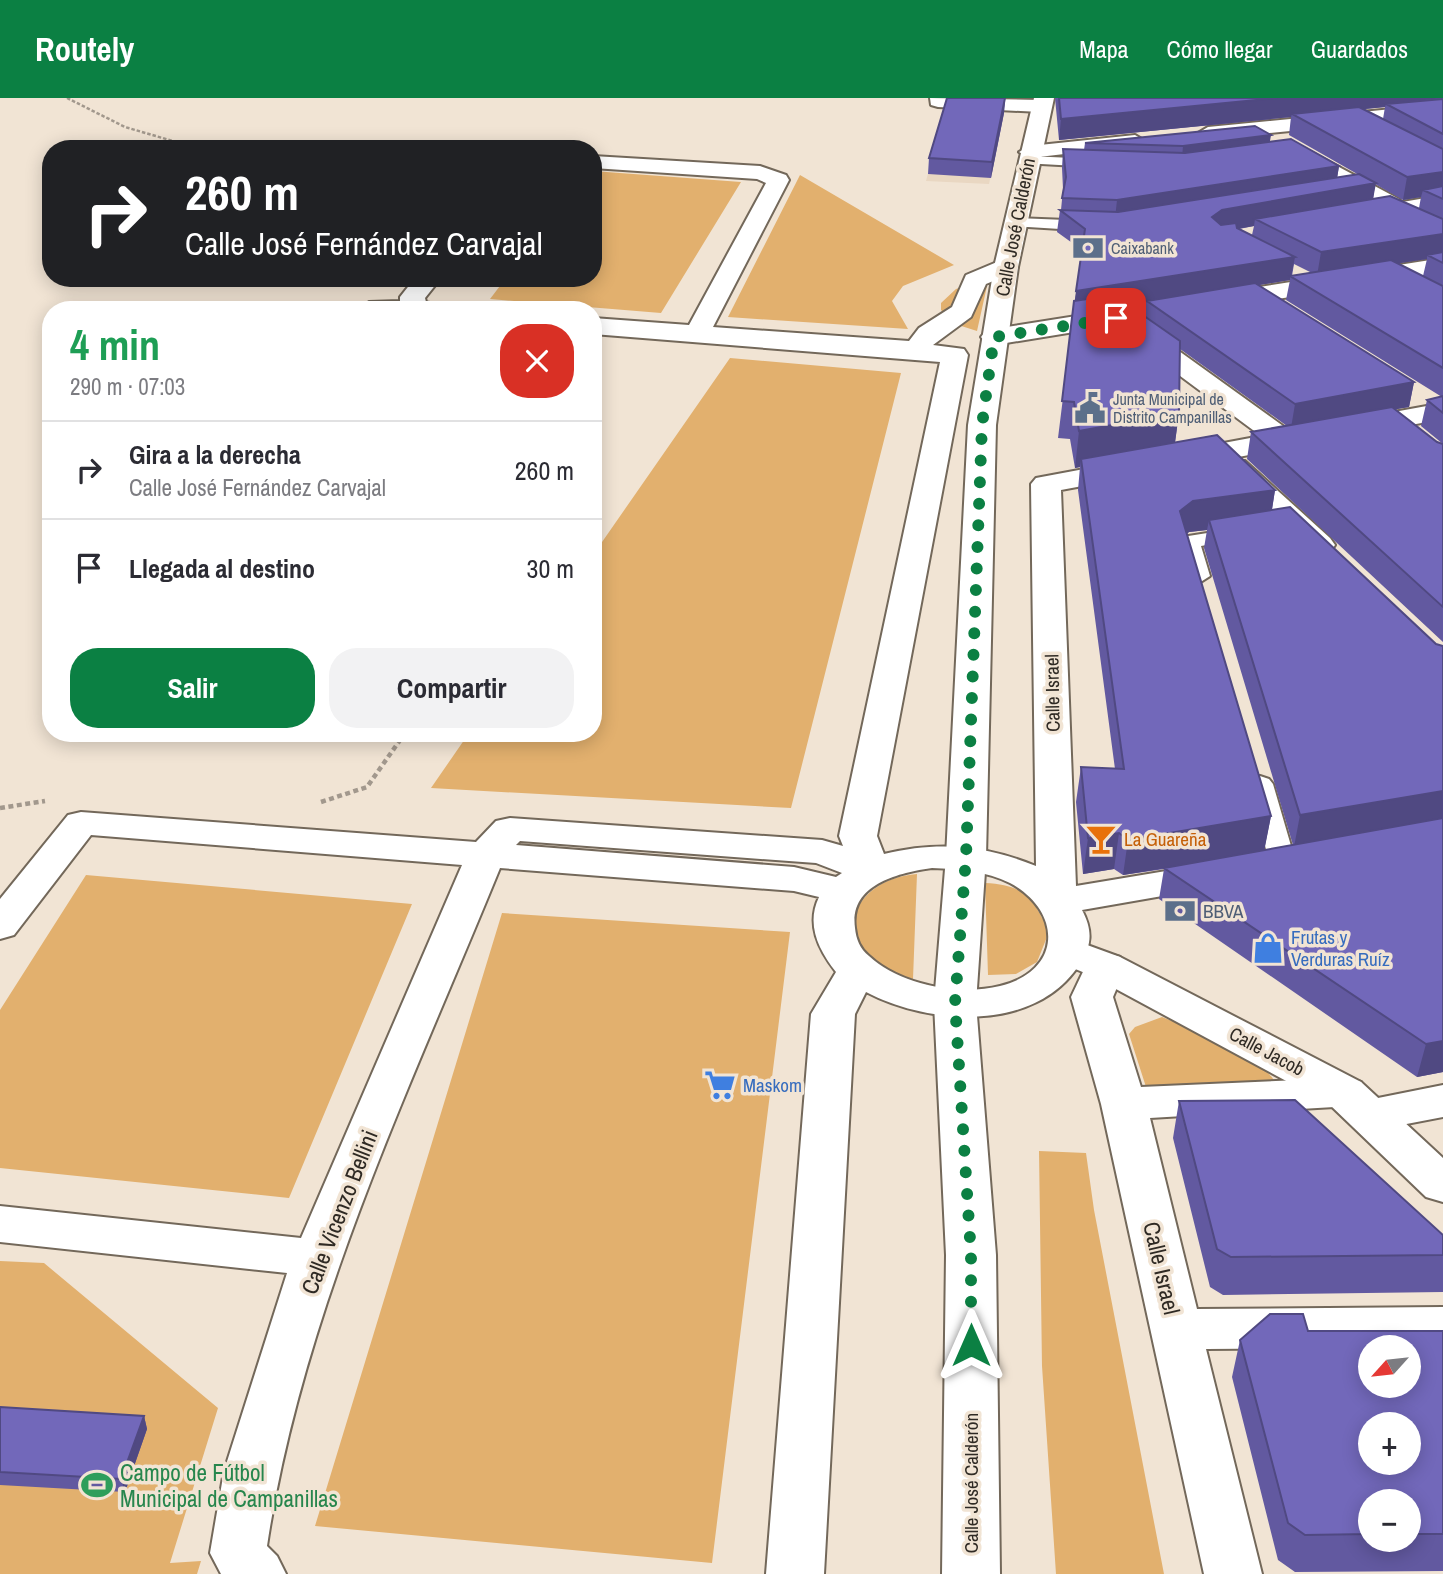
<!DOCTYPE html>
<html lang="es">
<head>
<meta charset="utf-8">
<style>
  :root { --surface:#fff; --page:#f2f2f3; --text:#2b2b33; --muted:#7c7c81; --line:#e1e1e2; --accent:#0b8043 }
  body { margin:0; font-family:"Archivo Narrow",sans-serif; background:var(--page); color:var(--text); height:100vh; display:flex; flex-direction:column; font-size:26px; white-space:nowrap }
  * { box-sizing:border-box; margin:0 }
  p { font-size:23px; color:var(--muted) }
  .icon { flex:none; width:38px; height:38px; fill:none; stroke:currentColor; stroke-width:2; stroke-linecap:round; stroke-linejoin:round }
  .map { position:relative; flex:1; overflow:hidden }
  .details { position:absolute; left:42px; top:203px; width:560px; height:441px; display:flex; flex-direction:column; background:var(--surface); border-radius:28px; box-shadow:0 4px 18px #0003 }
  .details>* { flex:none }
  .hud { position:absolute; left:42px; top:42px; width:560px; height:147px; border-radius:28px; box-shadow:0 4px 18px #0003; background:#202124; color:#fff; overflow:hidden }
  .needle { width:46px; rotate:243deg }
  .buttons { position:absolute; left:1358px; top:1237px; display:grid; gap:14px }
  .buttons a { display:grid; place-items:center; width:63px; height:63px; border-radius:50%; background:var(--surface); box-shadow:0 4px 18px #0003; font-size:35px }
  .pin { position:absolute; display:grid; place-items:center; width:60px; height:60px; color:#fff; margin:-30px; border-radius:14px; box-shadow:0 4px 10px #0006 }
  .me { position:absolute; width:77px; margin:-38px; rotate:0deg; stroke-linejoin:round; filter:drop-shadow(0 0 5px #0008) }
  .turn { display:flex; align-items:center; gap:24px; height:147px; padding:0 28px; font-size:32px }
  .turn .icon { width:91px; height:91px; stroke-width:2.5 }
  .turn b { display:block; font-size:49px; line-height:60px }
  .round { display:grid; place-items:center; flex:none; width:74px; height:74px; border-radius:28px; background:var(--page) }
  .headline { display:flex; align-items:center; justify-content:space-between; height:119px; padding:0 28px }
  h1 { font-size:42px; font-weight:700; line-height:52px; color:#1e9e55 }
  .cta { display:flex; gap:14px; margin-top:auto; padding:14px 28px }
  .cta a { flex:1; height:80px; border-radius:28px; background:var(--accent); color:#fff; font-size:28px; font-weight:700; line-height:80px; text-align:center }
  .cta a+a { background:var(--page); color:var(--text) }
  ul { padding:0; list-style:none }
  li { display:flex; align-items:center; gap:21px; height:98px; padding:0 28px; border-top:2px solid var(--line) }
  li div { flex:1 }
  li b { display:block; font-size:26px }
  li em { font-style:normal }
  header { display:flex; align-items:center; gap:42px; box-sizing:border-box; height:98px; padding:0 35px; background:var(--accent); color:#fff }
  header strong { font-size:33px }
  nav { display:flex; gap:38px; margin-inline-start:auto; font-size:24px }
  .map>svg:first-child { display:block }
</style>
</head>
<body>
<header>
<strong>Routely</strong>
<nav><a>Mapa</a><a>Cómo llegar</a><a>Guardados</a></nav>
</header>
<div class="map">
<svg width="1443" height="1476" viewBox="0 0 1443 1476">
  <rect width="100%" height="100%" fill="#f1e4d4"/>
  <!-- built -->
  <path fill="#e9d7c2" d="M 930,68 L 992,72 L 989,86 L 926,83 Z"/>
  <!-- green -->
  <path fill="#e2b06e" d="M 593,73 L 741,84 L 661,215 L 490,201 L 506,180 L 593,180 Z
    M 800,77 L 954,167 L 903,188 L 892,203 L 908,231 L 728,219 Z
    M 973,185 L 987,188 L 977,233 L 955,226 L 941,212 L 941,205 L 956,191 Z
    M 730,260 L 901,275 L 791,710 L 431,690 L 469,635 L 593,635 L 593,457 Z
    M 917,776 L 913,881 C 877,871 865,861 849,828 C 860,795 883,779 917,776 Z
    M 86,777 L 412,806 L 289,1100 L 0,1070 L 0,912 Z
    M 985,785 C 1025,787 1033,800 1049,834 L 1037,864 L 1016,876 L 988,877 Z
    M 502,815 L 790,834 L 712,1465 L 315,1428 Z
    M 1162,919 C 1193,932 1266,956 1277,989 L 1146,989 L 1129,936 L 1135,929 Z
    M 1039,1053 L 1086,1055 L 1094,1112 L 1164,1476 L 1056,1476 L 1042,1268 Z
    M 0,1163 L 44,1165 L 218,1310 L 170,1465 L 201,1463 L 197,1476 L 0,1476 Z"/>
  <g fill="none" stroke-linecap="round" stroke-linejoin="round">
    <defs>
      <path id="service" d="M 1028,58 L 1095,61 L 1102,65 L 1095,69 L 1023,65 L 1023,59 Z
        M 1443,97 L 1443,107 L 1379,118 L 1371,113 L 1379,108 Z
        M 1016,120 L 1092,123 L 1100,128 L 1092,133 L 1010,128 L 1008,125 Z
        M 1239,430 L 1246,432 L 1250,436 L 1246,440 L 1201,448 L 1210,478 L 1199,485 L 1191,483 L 1178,443 L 1182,439 Z
        M 1260,678 L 1269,681 L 1273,686 L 1296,765 L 1292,771 L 1274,771 L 1270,765 L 1247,686 L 1251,681 Z"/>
      <path id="pedestrian" d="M 930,0 L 1040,2 L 1050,8 L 1040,14 L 938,9 L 931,7 Z"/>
      <path id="minor" d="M 1443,6 L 1443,18 L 1208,41 L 1198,35 L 1208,29 Z
        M 1135,37 L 1145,43 L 1142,47 L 1030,60 L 1019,54 L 1030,48 Z
        M 1292,44 L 1399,101 L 1406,111 L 1443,129 L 1443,145 L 1389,121 L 1382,110 L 1285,54 L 1281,50 L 1285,46 Z
        M 593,58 L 760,68 L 786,77 L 789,82 L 713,229 L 909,243 L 919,230 L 952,209 L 966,177 L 997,164 L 1015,164 L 1018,169 L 1015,174 L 986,186 L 971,219 L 933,247 L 964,251 L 968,257 L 877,738 L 884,756 C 939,743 984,747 1036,768 L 1031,386 L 1036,380 L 1261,338 L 1129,240 L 1125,235 L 1129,230 L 1147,230 L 1290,333 L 1443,305 L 1443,321 L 1061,392 L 1076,788 L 1214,765 L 1228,769 L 1234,777 L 1228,785 L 1214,789 L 1082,812 C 1093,833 1092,848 1079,867 C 1035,934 931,928 866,894 L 855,916 L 824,1476 L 766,1476 L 811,916 L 836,874 C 818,851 806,826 819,799 L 794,793 L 500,770 C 411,988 302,1213 267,1448 L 277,1458 L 286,1476 L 221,1476 L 210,1455 L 224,1373 L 287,1175 L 0,1144 L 0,1108 L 301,1140 L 462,767 L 91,737 L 14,837 L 0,841 L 0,801 L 68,717 L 81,714 L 476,744 L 496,723 L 510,720 L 822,742 L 843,748 L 839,738 L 940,264 L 593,236 L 593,220 L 689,227 L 766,85 L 757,81 L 593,70 ZM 520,743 L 816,765 L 842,775 L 836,779 L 794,769 L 516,747 ZM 932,770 C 959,771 986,773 1010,785 C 1063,814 1062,873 1000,888 C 959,898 900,887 869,858 C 860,851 856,841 855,830 C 849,787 897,775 932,770 Z
        M 1443,160 L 1443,174 L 994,247 L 985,244 L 981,239 L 985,234 L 994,231 Z
        M 415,180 L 441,180 L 425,200 L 426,204 L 436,207 L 439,212 L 367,212 L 365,209 L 369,204 L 400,203 L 400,199 Z
        M 1235,360 L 1245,363 L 1330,440 L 1335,447 L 1330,454 L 1319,456 L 1308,454 L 1225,375 L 1220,369 L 1225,363 Z
        M 1105,855 L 1120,859 L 1126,868 L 1113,899 L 1141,989 L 1345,980 L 1361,984 L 1368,995 L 1363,1003 L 1443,987 L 1443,1019 L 1370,1033 L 1354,1028 L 1347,1017 L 1352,1008 L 1150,1020 L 1197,1211 L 1443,1209 L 1443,1249 L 1206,1251 L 1262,1476 L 1204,1476 L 1101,1006 L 1071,899 L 1090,859 Z"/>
      <path id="tertiary" d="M 1068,840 L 1120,859 L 1361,984 L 1443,1060 L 1443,1104 L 1426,1099 L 1329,1006 L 1090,877 L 1053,862 L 1047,853 L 1053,844 Z"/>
      <path id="primary" d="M 1034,0 L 1054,0 L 1018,169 L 996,327 L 986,759 L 976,905 L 996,1157 L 1000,1476 L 942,1476 L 946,1157 L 934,905 L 946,759 L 968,327 L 994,169 Z"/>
    </defs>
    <!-- service casing -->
    <use href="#service" stroke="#73685a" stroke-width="4"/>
    <!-- pedestrian casing -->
    <use href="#pedestrian" stroke="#73685a" stroke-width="4"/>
    <!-- minor casing -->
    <use href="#minor" stroke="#73685a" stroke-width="4"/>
    <!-- tertiary casing -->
    <use href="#tertiary" stroke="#73685a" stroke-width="4"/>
    <!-- primary casing -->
    <use href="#primary" stroke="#73685a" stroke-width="4"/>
    <!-- path-far1 -->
    <path stroke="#a2988d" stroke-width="2.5" stroke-dasharray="3.5 2" stroke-linecap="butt" d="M 67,0 L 125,29 L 200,51"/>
    <!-- path -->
    <path stroke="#a2988d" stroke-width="4.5" stroke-dasharray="5 3.5" stroke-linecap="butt" d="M 321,704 L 367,689 L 405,635
      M 0,710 L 45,703"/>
    <!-- service -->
    <use href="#service" fill="#fff" fill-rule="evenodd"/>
    <!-- pedestrian -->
    <use href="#pedestrian" fill="#fff" fill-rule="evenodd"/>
    <!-- minor -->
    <use href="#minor" fill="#fff" fill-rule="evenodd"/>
    <!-- tertiary -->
    <use href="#tertiary" fill="#fff" fill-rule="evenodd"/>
    <!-- primary -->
    <use href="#primary" fill="#fff" fill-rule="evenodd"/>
  </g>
  <!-- wall -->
  <path fill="#6259a0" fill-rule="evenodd" d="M 1005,0 L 1004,15 L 991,80 L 928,76 L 929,60 Z
    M 1055,0 L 1443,0 L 1443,544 L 1247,361 L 1251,334 L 1287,328 L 1180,251 L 1179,315 L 1175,344 L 1275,392 L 1272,412 L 1436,546 L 1443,548 L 1443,974 L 1417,979 L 1159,801 L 1164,771 L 1123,777 L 1114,771 L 1083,776 L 1076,704 L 1081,669 L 1115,671 L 1078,392 L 1080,369 L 1075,370 L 1070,341 L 1058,340 L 1075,203 L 1082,152 L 1057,134 L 1060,112 L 1061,112 L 1063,91 L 1062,70 L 1063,51 L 1084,52 L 1085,45 L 1270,44 L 1339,68 L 1337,80 L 1359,77 L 1289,37 L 1291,19 L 1059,42 ZM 1385,9 L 1383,21 L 1364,11 ZM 1375,86 L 1403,102 L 1421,99 L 1419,110 L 1373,101 ZM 1254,128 L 1252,137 L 1239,131 ZM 1427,161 L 1423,178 L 1398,165 ZM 1294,166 L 1312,175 L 1292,178 ZM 1290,182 L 1286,202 L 1442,299 L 1427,302 L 1421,328 L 1443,346 L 1437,344 L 1395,311 L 1409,309 L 1414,284 L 1258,187 ZM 1146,205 L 1145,218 L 1130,208 ZM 1207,432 L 1204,450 L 1293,747 L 1264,752 L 1271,718 L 1187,436 L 1189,434 Z
    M 1179,1003 L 1443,1137 L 1443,1194 L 1223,1197 L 1210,1189 L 1173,1040 Z
    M 1308,1233 L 1443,1233 L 1443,1473 L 1295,1474 L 1278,1462 L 1232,1279 L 1240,1242 ZM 1370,1404 L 1409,1404 L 1409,1442 L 1370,1442 Z
    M 0,1309 L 144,1318 L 147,1331 L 125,1394 L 0,1387 Z"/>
  <!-- shaded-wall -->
  <path fill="#504982" d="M 1005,0 L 1004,15 L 991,80 L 992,64 Z
    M 1277,0 L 1443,0 L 1386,6 L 1385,9 L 1296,18 L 1292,16 L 1291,19 L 1059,42 L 1061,21 Z
    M 1271,37 L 1269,49 L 1182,60 L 1183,48 Z
    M 1339,68 L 1336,87 L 1115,121 L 1117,102 Z
    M 1443,74 L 1443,95 L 1423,92 L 1421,99 L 1403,102 L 1407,79 Z
    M 1376,85 L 1372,107 L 1255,121 L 1254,128 L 1219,134 L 1212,119 L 1222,112 Z
    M 1443,136 L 1443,158 L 1427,157 L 1427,161 L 1317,178 L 1321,154 Z
    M 1295,159 L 1291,179 L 1290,178 L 1290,182 L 1150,205 L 1147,203 L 1146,205 L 1073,217 L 1076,193 Z
    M 1414,284 L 1409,309 L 1291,330 L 1295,306 Z
    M 1179,315 L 1174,352 L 1081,361 L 1080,369 L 1075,370 L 1079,333 Z
    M 1275,392 L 1270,423 L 1209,422 L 1207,432 L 1189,434 L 1175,444 L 1180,413 L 1193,403 Z
    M 1443,693 L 1443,722 L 1294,749 L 1300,717 Z
    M 1271,718 L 1264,754 L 1123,777 L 1128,742 Z
    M 1119,735 L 1114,771 L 1083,776 L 1088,740 Z
    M 1443,943 L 1443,974 L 1417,979 L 1426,946 Z
    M 144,1318 L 147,1331 L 125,1394 L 121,1381 Z"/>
  <!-- building -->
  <path fill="#7268ba" stroke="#504982" stroke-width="2" fill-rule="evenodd" d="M 947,0 L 1005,0 L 992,64 L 929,60 Z
    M 1059,0 L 1277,0 L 1061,21 Z
    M 1443,1 L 1443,36 L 1386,6 Z
    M 1359,9 L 1443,51 L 1443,74 L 1407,79 L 1292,16 Z
    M 1255,28 L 1271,37 L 1183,48 L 1085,45 Z
    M 1291,41 L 1339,68 L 1117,102 L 1062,100 L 1066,79 L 1063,51 L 1185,55 Z
    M 1359,76 L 1376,85 L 1222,112 L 1212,119 L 1221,127 L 1236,125 L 1237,130 L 1295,159 L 1076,193 L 1085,131 L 1060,112 L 1118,114 Z
    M 1443,88 L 1443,101 L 1423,92 Z
    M 1390,98 L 1443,121 L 1443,136 L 1321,154 L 1255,121 Z
    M 1443,154 L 1443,165 L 1427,157 Z
    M 1391,162 L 1443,188 L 1443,270 L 1290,178 Z
    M 1255,185 L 1414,284 L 1295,306 L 1147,203 Z
    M 1114,197 L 1180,243 L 1179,315 L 1079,333 L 1074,304 L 1062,303 L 1074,203 Z
    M 1443,298 L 1443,315 L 1427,302 Z
    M 1392,309 L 1437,344 L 1443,346 L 1443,509 L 1251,334 Z
    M 1217,337 L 1275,392 L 1193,403 L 1180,413 L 1271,718 L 1128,742 L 1119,735 L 1088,740 L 1081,669 L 1124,671 L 1081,361 Z
    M 1290,409 L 1436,546 L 1443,548 L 1443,693 L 1300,717 L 1209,422 Z
    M 1443,720 L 1443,943 L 1426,946 L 1164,770 Z
    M 1295,1002 L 1443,1137 L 1443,1157 L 1231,1159 L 1217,1151 L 1179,1003 Z
    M 1270,1216 L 1303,1216 L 1308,1233 L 1443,1233 L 1443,1436 L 1409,1436 L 1409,1404 L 1370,1404 L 1370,1436 L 1305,1437 L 1288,1425 L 1240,1242 ZM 1370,1250 L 1409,1250 L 1409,1288 L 1370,1288 ZM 1370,1326 L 1409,1326 L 1409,1365 L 1370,1365 Z
    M 0,1309 L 144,1318 L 121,1381 L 0,1374 Z"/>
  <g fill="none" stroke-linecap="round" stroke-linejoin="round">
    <!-- route -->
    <path stroke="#0b8043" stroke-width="12" stroke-dasharray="0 21.6" d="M 971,1247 L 971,1157 L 955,905 L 966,759 L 982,327 L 994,239 L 1116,220"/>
  </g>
  <!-- icons -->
  <defs>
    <symbol id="bank-bare" viewBox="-9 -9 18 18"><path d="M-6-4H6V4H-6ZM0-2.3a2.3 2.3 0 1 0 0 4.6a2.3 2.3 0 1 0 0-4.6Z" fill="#5c6f8a" stroke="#f1e4d4" stroke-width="2.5" paint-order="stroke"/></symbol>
    <symbol id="civic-bare" viewBox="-9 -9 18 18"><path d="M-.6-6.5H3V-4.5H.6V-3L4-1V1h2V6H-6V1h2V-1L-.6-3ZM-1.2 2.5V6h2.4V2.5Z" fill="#5c6f8a" stroke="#f1e4d4" stroke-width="2.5" paint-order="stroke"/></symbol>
    <symbol id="bar-bare" viewBox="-9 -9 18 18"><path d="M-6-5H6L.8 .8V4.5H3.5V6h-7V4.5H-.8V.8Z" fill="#e8710a" stroke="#f1e4d4" stroke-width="2.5" paint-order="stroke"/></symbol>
    <symbol id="shop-bare" viewBox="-9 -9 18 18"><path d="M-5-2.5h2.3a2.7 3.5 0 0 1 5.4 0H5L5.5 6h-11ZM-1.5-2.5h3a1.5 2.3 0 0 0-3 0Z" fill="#3f7fe0" stroke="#f1e4d4" stroke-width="2.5" paint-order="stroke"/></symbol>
    <symbol id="supermarket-bare" viewBox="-9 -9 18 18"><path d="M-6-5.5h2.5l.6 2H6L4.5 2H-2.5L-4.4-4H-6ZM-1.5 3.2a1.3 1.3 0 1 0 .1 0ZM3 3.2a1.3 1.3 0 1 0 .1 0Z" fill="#3f7fe0" stroke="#f1e4d4" stroke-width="2.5" paint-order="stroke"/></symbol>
    <symbol id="stadium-bare" viewBox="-9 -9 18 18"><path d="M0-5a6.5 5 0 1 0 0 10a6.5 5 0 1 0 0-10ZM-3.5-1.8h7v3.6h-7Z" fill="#2e9e5b" stroke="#f1e4d4" stroke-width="2.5" paint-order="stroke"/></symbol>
  </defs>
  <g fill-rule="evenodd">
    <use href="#bank-bare" x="1066" y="128" width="44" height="44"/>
    <use href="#civic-bare" x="1068" y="288" width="44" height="44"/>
    <use href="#bar-bare" x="1079" y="719" width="44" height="44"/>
    <use href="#bank-bare" x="1158" y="791" width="44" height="44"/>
    <use href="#shop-bare" x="1246" y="828" width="44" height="44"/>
    <use href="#supermarket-bare" x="698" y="965" width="44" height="44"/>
    <use href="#stadium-bare" x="75" y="1365" width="44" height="44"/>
  </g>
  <g text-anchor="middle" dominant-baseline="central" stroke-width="7" stroke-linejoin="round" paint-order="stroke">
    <!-- far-service labels -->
    <g font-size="16" fill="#4e5e75" stroke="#f1e4d4" text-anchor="start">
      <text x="1111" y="150">Caixabank</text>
      <text x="1113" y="301">Junta Municipal de<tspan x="1113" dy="18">Distrito Campanillas</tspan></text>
    </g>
    <!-- street labels -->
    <g font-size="19" fill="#2f2a24" stroke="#f1e4d4">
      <text transform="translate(1015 129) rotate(-79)">Calle José Calderón</text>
      <text transform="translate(1052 595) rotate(-91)">Calle Israel</text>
      <text transform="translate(1267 953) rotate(28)">Calle Jacob</text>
      <text transform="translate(971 1385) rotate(-90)">Calle José Calderón</text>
    </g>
    <!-- food labels -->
    <g font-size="19" fill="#c56008" stroke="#f1e4d4" text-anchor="start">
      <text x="1124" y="741">La Guareña</text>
    </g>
    <!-- service labels -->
    <g font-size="19" fill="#4e5e75" stroke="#f1e4d4" text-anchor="start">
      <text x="1203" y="813">BBVA</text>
    </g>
    <!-- shop labels -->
    <g font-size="19" fill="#366cbe" stroke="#f1e4d4" text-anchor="start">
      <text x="1291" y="839">Frutas y<tspan x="1291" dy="22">Verduras Ruíz</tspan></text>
      <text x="743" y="987">Maskom</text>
    </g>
    <!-- near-street labels -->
    <g font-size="23" fill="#2f2a24" stroke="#f1e4d4">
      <text transform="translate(339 1114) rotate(-69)">Calle Vicenzo Bellini</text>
      <text transform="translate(1162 1170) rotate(77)">Calle Israel</text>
    </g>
    <!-- near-leisure labels -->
    <g font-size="23" fill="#27864d" stroke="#f1e4d4" text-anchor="start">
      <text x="120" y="1374">Campo de Fútbol<tspan x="120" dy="26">Municipal de Campanillas</tspan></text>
    </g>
  </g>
</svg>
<div class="buttons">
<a><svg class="needle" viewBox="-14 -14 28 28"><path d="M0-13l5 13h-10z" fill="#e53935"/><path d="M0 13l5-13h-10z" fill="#7c7c81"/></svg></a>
<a>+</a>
<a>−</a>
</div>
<div class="pin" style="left:1116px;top:220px;background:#d93025"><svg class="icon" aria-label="arrive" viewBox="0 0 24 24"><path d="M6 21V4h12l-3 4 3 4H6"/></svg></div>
<svg class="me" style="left:971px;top:1247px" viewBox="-20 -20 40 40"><path d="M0-17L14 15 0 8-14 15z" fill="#0b8043" stroke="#fff" stroke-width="4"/></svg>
<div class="hud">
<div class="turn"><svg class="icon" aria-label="right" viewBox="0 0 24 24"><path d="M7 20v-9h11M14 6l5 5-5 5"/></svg><div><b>260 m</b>Calle José Fernández Carvajal</div></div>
</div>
<section class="details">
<div class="headline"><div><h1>4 min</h1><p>290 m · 07:03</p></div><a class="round" style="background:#d93025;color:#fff"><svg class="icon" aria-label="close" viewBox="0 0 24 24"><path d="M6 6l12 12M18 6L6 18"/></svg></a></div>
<ul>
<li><svg class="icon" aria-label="right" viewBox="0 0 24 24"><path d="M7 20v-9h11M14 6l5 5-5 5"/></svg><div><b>Gira a la derecha</b><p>Calle José Fernández Carvajal</p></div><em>260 m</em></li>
<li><svg class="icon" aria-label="arrive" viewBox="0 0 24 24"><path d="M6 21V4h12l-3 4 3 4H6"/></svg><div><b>Llegada al destino</b></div><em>30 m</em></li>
</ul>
<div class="cta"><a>Salir</a><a>Compartir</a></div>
</section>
</div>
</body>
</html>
